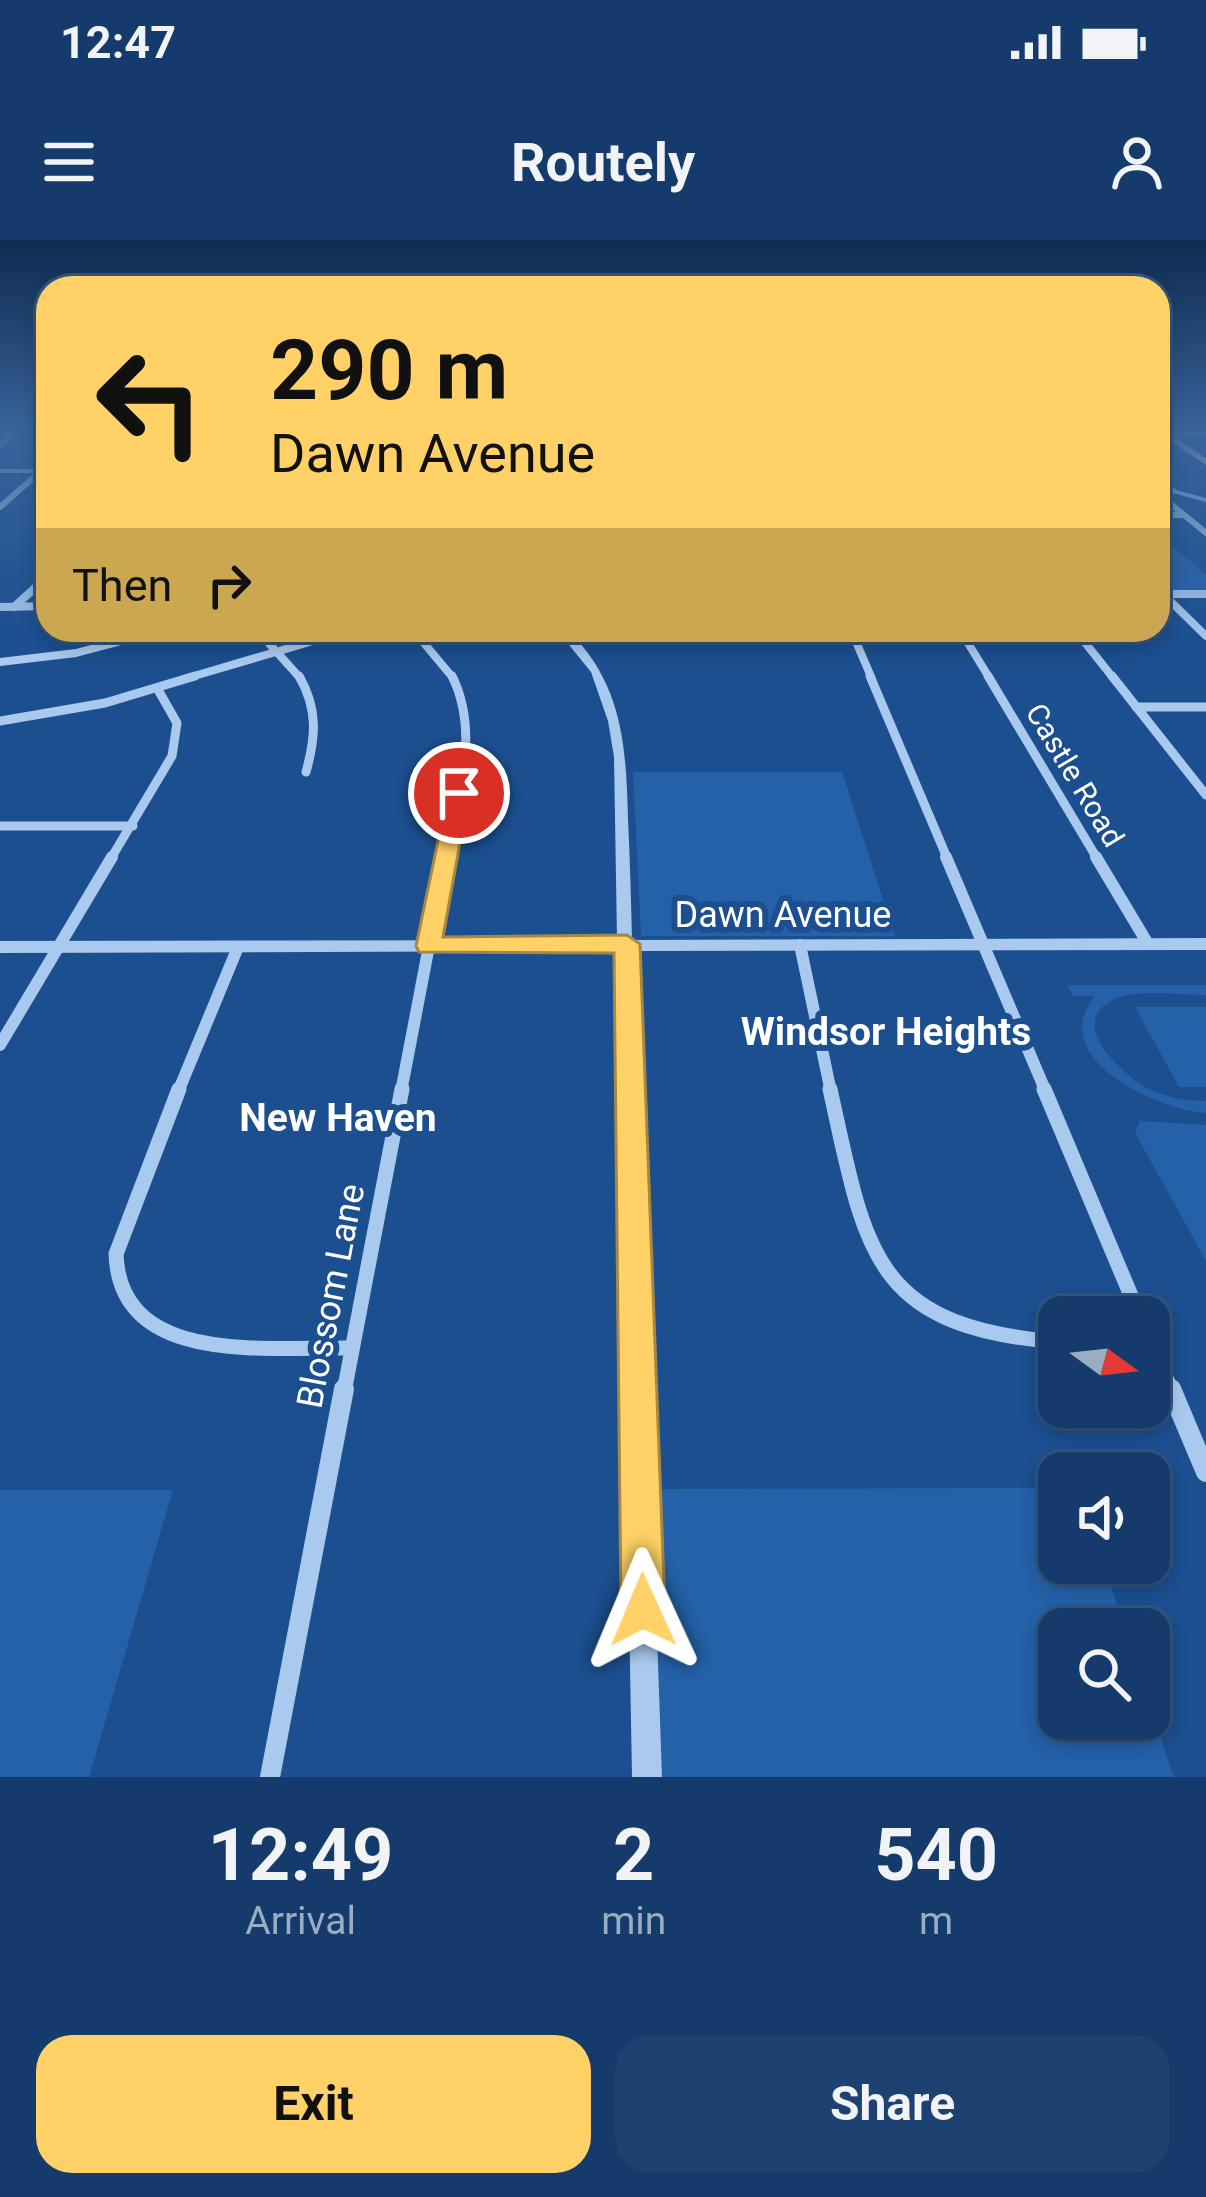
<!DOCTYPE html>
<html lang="en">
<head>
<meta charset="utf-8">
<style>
  :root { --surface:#143b6b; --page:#1d4271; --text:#f1f3f6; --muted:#9dadc1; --line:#33557e; --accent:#ffd166 }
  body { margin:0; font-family:Roboto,sans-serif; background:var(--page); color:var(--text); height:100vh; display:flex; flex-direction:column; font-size:45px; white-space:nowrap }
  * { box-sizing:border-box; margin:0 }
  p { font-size:39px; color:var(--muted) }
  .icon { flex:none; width:66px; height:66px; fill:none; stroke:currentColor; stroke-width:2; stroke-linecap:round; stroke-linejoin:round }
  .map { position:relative; height:1537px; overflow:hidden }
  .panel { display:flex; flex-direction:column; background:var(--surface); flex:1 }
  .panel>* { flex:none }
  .top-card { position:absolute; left:36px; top:36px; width:1134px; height:366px; border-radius:36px; box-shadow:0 6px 18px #0003,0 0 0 3px var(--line); background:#ffd166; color:#111; overflow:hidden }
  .needle { width:78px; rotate:105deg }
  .fabs { position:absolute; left:1038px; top:1056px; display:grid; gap:24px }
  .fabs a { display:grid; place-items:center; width:132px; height:132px; border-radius:24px; background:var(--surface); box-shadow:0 6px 18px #0003,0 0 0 3px var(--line); font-size:60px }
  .pin { position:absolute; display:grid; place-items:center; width:102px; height:102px; color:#fff; margin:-51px; border:6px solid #fff; border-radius:50%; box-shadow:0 3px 12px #0007 }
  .me { position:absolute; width:132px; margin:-66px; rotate:359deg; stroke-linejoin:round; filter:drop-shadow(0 0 9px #0008) }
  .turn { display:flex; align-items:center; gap:42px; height:252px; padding:0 36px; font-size:54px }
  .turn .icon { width:156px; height:156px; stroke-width:2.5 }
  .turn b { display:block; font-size:84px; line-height:102px }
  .then { display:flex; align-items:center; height:114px; padding:0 36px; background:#0003; gap:24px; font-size:45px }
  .eta { display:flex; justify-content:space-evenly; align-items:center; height:204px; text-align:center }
  .eta b { font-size:72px; font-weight:700; line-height:84px }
  .action { display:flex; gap:24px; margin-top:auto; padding:24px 36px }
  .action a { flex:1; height:138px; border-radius:36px; background:var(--accent); color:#111; font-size:48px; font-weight:700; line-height:138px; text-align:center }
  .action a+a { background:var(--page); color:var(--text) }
  .status { display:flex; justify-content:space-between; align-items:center; height:84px; padding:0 60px; background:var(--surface); direction:ltr }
  .status svg { height:33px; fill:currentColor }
  header { display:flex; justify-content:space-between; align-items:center; height:156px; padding:0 36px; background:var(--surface); font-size:54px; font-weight:700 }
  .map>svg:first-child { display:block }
</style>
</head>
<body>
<div class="status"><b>12:47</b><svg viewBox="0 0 49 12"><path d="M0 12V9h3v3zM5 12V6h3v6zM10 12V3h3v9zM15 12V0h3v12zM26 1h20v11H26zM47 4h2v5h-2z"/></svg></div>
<header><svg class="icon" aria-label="menu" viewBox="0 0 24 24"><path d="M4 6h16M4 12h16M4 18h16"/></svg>Routely<svg class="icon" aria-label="person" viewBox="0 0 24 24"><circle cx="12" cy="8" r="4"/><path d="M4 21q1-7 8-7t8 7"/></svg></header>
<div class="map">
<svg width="1206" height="1537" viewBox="0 0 1206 1537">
  <rect width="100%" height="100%" fill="#1b4f8f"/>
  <!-- green -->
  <path fill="#2461a8" d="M 1158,293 L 1206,335 L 1206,354 L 1158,354 Z
    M 633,532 L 842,532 L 895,696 L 641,696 Z
    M 1067,745 L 1206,745 L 1206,755 C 1178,755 1138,748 1113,760 C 1064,784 1126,838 1151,850 C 1169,858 1187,861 1206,861 L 1206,873 C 1157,870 1044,818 1095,756 L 1073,756 Z
    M 1135,767 L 1206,767 L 1206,847 L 1179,847 Z
    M 1140,881 L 1206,885 L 1206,1021 L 1135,893 Z
    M 1059,1248 L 1059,1323 L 1103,1323 L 1125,1389 L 1059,1389 L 1059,1479 L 1149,1479 L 1149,1463 L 1174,1537 L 646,1537 L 638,1249 Z
    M 0,1250 L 173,1250 L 89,1537 L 0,1537 Z"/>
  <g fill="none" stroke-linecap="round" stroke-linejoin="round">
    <!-- minor-far5 -->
    <path stroke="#a9c9ee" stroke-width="6" d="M 1165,194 L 1206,194
      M 0,205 L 11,195 L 4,189
      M 1173,251 L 1164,256 L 1166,260 L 1206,293
      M 0,267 L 48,225
      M 1158,275 L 1184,275"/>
    <!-- minor-far4 -->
    <path stroke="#a9c9ee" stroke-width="8" d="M 1159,354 L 1206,354
      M 1163,354 L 1206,396
      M 0,367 L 48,366
      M 14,367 L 48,336
      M 257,390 L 301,439
      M 413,390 L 454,439
      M 851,390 L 872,439
      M 960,390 L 990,439
      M 1075,390 L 1114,439
      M 0,422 L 76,413 L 163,390
      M 184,439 L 350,390"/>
    <!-- minor-far3 -->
    <path stroke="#a9c9ee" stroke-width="9" d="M 299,436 C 318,469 316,496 306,532
      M 870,436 L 948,620
      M 988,436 L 1098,620
      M 1112,436 L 1206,555
      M 1136,467 L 1206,467
      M 0,481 L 105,463 L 195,436
      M 0,586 L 133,586
      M 110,620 L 172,516 L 177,483 L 157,448
      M 446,620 C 457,560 481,494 452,436"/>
    <!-- minor-far2 -->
    <path stroke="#a9c9ee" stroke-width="12" d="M 946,617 L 1046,852
      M 1096,617 L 1148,704
      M 800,705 L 831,852
      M 0,805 L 112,617
      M 178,852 L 238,707
      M 401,852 L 446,617"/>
    <!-- minor-far1 -->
    <path stroke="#a9c9ee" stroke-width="15" d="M 179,849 L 116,1014 C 120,1128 270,1106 352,1108
      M 830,849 C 866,1013 872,1087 1059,1102
      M 1044,849 L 1140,1077
      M 1149,1098 L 1172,1152
      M 344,1152 L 402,849"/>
    <!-- minor -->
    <path stroke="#a9c9ee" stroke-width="20" d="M 1171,1149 L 1206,1232
      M 270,1537 L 344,1149"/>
    <!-- tertiary -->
    <path fill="#a9c9ee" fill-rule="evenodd" d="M 0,229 L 48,229 L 48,233 L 0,233 Z
      M 1158,245 L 1206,258 L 1206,262 L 1158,249 Z
      M 557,390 L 568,390 C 623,445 626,505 628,579 C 630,619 631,660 632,700 L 1206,698 L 1206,710 L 633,711 L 662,1537 L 632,1537 L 617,711 L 0,713 L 0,701 L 617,700 L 614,517 L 608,481 L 591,432 Z"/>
    <!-- trunk -->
    <path fill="#f8faff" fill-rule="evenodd" d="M 1158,189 L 1164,189 L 1206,218 L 1206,225 L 1158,193 Z"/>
  </g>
  <!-- sky -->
  <linearGradient id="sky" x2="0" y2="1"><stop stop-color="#0f2b4f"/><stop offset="0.47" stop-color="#39639b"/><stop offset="1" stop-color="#39639b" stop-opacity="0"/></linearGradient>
  <rect width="1206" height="404" fill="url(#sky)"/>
  <!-- route -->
  <path fill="#ffd166" stroke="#a68842" stroke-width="3" d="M 459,547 L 469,553 L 443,697 L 627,695 L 640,704 L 665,1370 L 659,1386 L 643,1392 L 627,1386 L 621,1370 L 614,713 L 419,712 L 416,706 L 448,553 Z"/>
  <g text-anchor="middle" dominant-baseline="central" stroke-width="12" stroke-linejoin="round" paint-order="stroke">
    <!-- far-street labels -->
    <g font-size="30" fill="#fff" stroke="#1b4f8f">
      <text transform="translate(1075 535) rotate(59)">Castle Road</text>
    </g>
    <!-- street labels -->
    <g font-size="36" fill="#fff" stroke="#1b4f8f">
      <text x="783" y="675">Dawn Avenue</text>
      <text transform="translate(331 1056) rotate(-79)">Blossom Lane</text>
    </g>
    <!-- neighbourhood labels -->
    <g font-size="39" font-weight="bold" fill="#fff" stroke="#1b4f8f">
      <text x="886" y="792">Windsor Heights</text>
      <text x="338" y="878">New Haven</text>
    </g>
  </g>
</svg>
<div class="fabs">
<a><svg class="needle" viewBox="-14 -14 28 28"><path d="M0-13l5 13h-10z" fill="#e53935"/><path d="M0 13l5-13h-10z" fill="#9dadc1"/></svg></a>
<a><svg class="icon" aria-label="sound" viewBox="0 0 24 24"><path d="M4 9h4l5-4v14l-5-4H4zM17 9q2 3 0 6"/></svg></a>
<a><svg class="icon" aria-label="search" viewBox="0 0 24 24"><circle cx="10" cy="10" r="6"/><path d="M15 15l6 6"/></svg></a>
</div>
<div class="pin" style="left:459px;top:553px;background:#d93025"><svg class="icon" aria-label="arrive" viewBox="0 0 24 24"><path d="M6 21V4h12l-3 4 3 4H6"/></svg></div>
<svg class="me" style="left:643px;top:1370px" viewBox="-20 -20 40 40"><path d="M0-17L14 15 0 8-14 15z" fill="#ffd166" stroke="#fff" stroke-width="4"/></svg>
<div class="top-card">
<div class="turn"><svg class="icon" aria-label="left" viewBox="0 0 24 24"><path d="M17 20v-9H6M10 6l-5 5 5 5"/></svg><div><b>290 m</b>Dawn Avenue</div></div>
<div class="then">Then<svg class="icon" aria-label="right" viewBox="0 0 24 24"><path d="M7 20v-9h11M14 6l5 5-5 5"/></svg></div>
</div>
</div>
<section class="panel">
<div class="eta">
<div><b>12:49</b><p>Arrival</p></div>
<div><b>2</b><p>min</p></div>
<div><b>540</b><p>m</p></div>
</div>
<div class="action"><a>Exit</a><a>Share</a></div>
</section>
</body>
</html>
